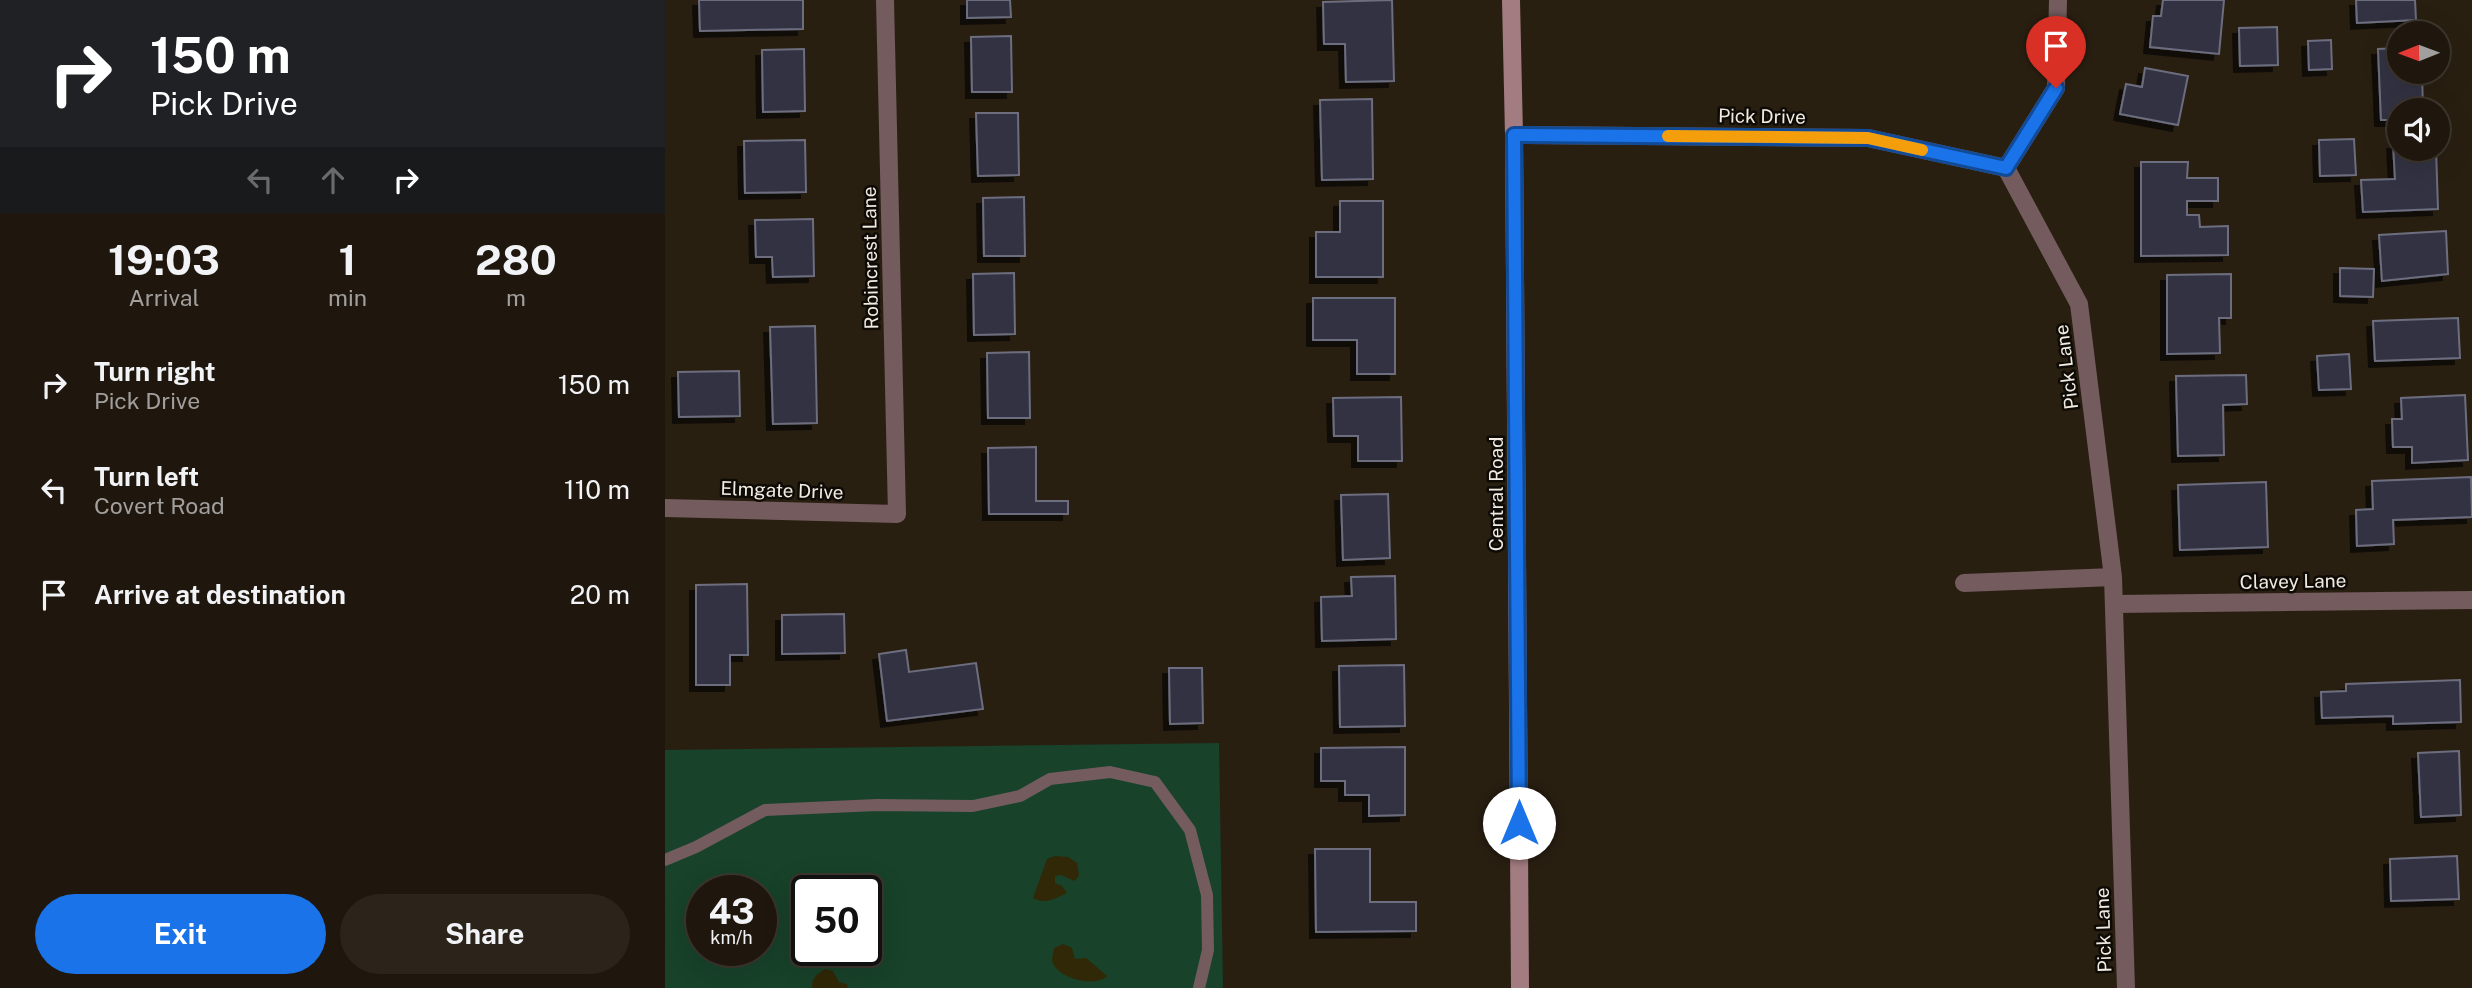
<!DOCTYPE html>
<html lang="en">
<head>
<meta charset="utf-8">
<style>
  :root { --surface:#1f170d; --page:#2c241b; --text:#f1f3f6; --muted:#a19f9d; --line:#3c362e; --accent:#1a73e8 }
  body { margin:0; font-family:"Public Sans",sans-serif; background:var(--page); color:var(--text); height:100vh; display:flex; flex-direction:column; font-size:26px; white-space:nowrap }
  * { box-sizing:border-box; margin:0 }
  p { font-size:23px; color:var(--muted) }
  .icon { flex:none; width:38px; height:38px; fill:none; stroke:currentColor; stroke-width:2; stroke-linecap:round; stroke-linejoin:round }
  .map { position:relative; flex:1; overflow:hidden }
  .details { display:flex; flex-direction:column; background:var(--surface); width:665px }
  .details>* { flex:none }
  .banner { background:#202124; color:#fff; overflow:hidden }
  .needle { width:46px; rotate:269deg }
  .tools { position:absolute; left:1722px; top:21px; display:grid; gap:14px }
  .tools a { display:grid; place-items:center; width:63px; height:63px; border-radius:50%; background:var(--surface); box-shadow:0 7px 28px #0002,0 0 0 2px var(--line); font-size:35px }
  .speed { position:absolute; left:21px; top:875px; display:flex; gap:14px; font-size:35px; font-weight:700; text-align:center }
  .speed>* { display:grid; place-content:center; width:91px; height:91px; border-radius:50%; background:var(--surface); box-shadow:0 7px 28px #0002,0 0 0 2px var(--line); line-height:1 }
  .speed small { font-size:18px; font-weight:400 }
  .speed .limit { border:4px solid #111; border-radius:10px; background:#fff; color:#111 }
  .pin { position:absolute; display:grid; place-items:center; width:60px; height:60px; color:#fff; margin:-72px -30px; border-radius:50% 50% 50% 0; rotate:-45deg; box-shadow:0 0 7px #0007 }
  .pin .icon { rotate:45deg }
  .me { position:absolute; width:77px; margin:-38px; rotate:0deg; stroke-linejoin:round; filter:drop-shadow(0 0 5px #0008) }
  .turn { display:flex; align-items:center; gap:24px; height:147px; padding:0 35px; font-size:32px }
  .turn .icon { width:91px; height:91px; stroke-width:2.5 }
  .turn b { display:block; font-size:49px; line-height:60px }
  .lanes { display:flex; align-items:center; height:66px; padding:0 35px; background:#0003; justify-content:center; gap:35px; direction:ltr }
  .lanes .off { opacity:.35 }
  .eta { display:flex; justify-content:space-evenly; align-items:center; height:119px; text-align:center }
  .eta b { font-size:42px; font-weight:700; line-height:49px }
  .primary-button { display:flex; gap:14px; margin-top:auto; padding:14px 35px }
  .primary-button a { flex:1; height:80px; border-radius:42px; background:var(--accent); color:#fff; font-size:28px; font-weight:700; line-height:80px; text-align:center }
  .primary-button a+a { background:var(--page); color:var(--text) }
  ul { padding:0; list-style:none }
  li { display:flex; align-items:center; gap:21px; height:105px; padding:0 35px }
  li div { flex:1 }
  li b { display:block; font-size:26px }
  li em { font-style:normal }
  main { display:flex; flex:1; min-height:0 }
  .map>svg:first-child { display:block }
</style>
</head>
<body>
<main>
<section class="details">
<div class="banner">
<div class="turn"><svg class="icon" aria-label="right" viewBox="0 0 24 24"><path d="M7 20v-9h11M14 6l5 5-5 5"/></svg><div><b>150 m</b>Pick Drive</div></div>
<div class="lanes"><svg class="icon off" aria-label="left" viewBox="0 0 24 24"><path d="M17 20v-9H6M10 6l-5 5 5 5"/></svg><svg class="icon off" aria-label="ahead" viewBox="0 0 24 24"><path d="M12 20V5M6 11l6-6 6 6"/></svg><svg class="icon" aria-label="right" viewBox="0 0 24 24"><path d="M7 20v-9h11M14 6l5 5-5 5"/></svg></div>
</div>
<div class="eta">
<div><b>19:03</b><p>Arrival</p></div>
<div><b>1</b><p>min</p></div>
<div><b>280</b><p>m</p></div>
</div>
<ul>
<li><svg class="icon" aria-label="right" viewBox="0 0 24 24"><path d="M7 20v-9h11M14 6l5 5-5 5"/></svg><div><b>Turn right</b><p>Pick Drive</p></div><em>150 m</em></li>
<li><svg class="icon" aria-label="left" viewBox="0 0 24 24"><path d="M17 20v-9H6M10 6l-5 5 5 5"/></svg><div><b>Turn left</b><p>Covert Road</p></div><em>110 m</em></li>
<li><svg class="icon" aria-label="arrive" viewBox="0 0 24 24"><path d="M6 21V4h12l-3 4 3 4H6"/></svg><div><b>Arrive at destination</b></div><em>20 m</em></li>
</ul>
<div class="primary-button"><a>Exit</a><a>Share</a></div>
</section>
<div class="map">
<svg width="1807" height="988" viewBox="0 0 1807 988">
  <defs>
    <filter id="shadow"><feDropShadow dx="-6" dy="6" stdDeviation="0" flood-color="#0009"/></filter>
  </defs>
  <rect width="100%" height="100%" fill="#291f11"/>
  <!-- green -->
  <path fill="#18422a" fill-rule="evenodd" d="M 554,743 L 558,988 L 0,988 L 0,750 ZM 37,891 L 96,891 L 96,950 L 37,950 ZM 142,891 L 201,891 L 201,950 L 142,950 Z"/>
  <!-- sand -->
  <path fill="#302806" d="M 390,856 L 403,857 L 412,863 L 414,875 L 410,881 L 396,875 L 390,876 L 390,883 L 397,886 L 402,893 C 391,898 380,905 368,898 L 382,859 Z
    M 398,944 L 407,948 L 410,959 L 421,958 L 442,976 C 432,988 390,979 387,960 C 387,959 389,949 389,948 Z
    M 160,969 L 168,971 L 174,982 L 182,984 L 183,988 L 147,988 C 147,977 151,975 160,969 Z"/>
  <!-- building -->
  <path fill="#313242" stroke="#6c6d7f" stroke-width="2" filter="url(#shadow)" d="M 34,0 L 138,0 L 138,29 L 35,31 Z
    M 302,0 L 345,0 L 346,17 L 302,18 Z
    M 727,0 L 729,81 L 681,82 L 680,44 L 659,44 L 658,2 Z
    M 1498,0 L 1559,0 L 1554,54 L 1485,47 L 1488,16 L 1496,16 Z
    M 1691,0 L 1750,0 L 1751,20 L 1692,23 Z
    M 1612,27 L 1613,65 L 1575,66 L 1574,28 Z
    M 346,36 L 347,92 L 307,92 L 306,37 Z
    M 1666,40 L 1667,69 L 1644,70 L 1643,41 Z
    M 1734,48 L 1734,72 L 1757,72 L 1758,110 L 1734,110 L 1734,120 L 1716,120 L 1713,49 Z
    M 139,49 L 140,111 L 98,112 L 97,50 Z
    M 1480,68 L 1523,76 L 1513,125 L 1455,114 L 1461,84 L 1477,87 Z
    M 707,99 L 708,179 L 657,180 L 655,100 Z
    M 311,113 L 353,113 L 354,175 L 313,176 Z
    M 1689,139 L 1691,175 L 1655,176 L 1654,140 Z
    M 140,140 L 141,192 L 80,193 L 79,141 Z
    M 1728,143 L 1734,143 L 1734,149 L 1771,149 L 1773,209 L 1698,212 L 1696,180 L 1730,179 Z
    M 1476,162 L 1523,162 L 1522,178 L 1553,178 L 1553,201 L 1522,201 L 1522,215 L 1534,215 L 1535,227 L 1563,226 L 1563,255 L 1476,256 Z
    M 359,197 L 360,256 L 319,256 L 318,198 Z
    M 675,201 L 718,201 L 718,277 L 651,277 L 651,232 L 675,232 Z
    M 148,219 L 149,276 L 108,277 L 107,257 L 91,257 L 90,220 Z
    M 1781,231 L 1783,274 L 1717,281 L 1714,235 Z
    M 1675,268 L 1709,269 L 1708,297 L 1675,296 Z
    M 349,273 L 350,334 L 309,335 L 308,274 Z
    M 1566,274 L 1566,318 L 1554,318 L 1555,353 L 1502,354 L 1502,275 Z
    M 648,298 L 730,298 L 730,374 L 692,374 L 692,340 L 648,340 Z
    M 1793,318 L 1795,358 L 1710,361 L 1708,321 Z
    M 150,326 L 152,423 L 108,424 L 105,327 Z
    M 364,352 L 365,418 L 323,418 L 322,353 Z
    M 1684,354 L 1686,389 L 1654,390 L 1652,356 Z
    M 74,371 L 75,416 L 14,417 L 13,372 Z
    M 1581,375 L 1582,404 L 1558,405 L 1559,455 L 1513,456 L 1511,376 Z
    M 1800,395 L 1803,460 L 1747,463 L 1747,447 L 1728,447 L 1727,419 L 1737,419 L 1736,398 Z
    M 736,397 L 737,461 L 693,461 L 693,436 L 669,436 L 668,398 Z
    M 371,447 L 371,501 L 403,501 L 403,514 L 324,514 L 323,448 Z
    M 1806,477 L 1807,517 L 1728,520 L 1729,544 L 1692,546 L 1691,510 L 1708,509 L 1707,481 Z
    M 1601,482 L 1603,547 L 1515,550 L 1513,485 Z
    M 723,494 L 725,558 L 678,560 L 676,495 Z
    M 730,576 L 731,639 L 657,641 L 656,597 L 687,596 L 686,577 Z
    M 82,584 L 83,655 L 65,655 L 65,685 L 31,685 L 31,585 Z
    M 179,614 L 180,653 L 117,654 L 117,615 Z
    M 241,650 L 244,672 L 311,663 L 318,709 L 222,721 L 214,654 Z
    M 739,665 L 740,726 L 675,727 L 674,666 Z
    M 504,668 L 537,668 L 538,723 L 505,724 Z
    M 1795,680 L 1796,722 L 1728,724 L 1728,716 L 1657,718 L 1656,692 L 1681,691 L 1681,684 Z
    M 740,747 L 740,815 L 704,816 L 704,795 L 680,795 L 680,781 L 656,781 L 656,748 Z
    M 1794,751 L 1796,815 L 1756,817 L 1753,753 Z
    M 650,849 L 705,849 L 705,902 L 751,902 L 751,931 L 651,932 Z
    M 1792,856 L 1794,899 L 1726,901 L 1725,859 Z"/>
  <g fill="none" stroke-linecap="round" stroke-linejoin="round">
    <!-- lane -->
    <path stroke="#735b5e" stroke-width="12" d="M 0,860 L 31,847 L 100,810 L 212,805 L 308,806 L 355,796 L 385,779 L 445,772 L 490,782 L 525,830 L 542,895 L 543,950 L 534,988"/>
    <!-- street -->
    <path stroke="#735b5e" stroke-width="18" d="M 849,135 L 1203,138 L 1341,168
      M 1341,168 L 1414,304 L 1448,577 L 1461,988
      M 1341,168 L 1391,88 L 1393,0
      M 0,508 L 232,514 L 220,0
      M 1299,583 L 1448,577
      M 1449,604 L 1807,600"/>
    <!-- secondary -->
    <path stroke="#a27c80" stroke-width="18" d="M 846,0 L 849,135 L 855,988"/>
  </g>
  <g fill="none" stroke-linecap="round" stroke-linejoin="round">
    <defs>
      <path id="route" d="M 854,823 L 849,135 L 1203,138 L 1341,168 L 1391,88"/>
    </defs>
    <!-- route casing -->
    <use href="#route" stroke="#114b97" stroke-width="18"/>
    <!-- route -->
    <use href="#route" stroke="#1a73e8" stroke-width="12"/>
    <!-- slow -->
    <path stroke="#f59e0b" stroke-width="12" d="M 1003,136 L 1203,138 L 1257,150"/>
  </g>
  <g text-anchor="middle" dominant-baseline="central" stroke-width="5" stroke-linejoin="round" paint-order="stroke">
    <!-- street labels -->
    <g font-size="19" fill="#f2ebe2" stroke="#0e0a05">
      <text transform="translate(1097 116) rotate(1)">Pick Drive</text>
      <text transform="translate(205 258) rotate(-91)">Robincrest Lane</text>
      <text transform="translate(1401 367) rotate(-97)">Pick Lane</text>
      <text transform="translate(117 490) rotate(2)">Elmgate Drive</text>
      <text transform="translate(831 494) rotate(-90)">Central Road</text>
      <text transform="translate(1628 581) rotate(-1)">Clavey Lane</text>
      <text transform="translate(1438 930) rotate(-92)">Pick Lane</text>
    </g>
  </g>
</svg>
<div class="tools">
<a><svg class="needle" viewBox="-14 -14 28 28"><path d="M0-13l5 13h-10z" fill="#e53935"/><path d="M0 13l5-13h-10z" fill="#a19f9d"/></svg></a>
<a><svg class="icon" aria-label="sound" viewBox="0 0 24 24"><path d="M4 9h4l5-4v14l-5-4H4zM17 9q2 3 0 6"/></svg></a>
</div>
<div class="speed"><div>43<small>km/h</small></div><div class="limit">50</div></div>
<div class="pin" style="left:1391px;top:88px;background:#d93025"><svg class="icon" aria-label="arrive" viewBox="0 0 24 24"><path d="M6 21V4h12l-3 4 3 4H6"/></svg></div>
<svg class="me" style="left:854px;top:823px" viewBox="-20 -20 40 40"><circle r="19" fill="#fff"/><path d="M0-13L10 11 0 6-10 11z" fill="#1a73e8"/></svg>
</div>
</main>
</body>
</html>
